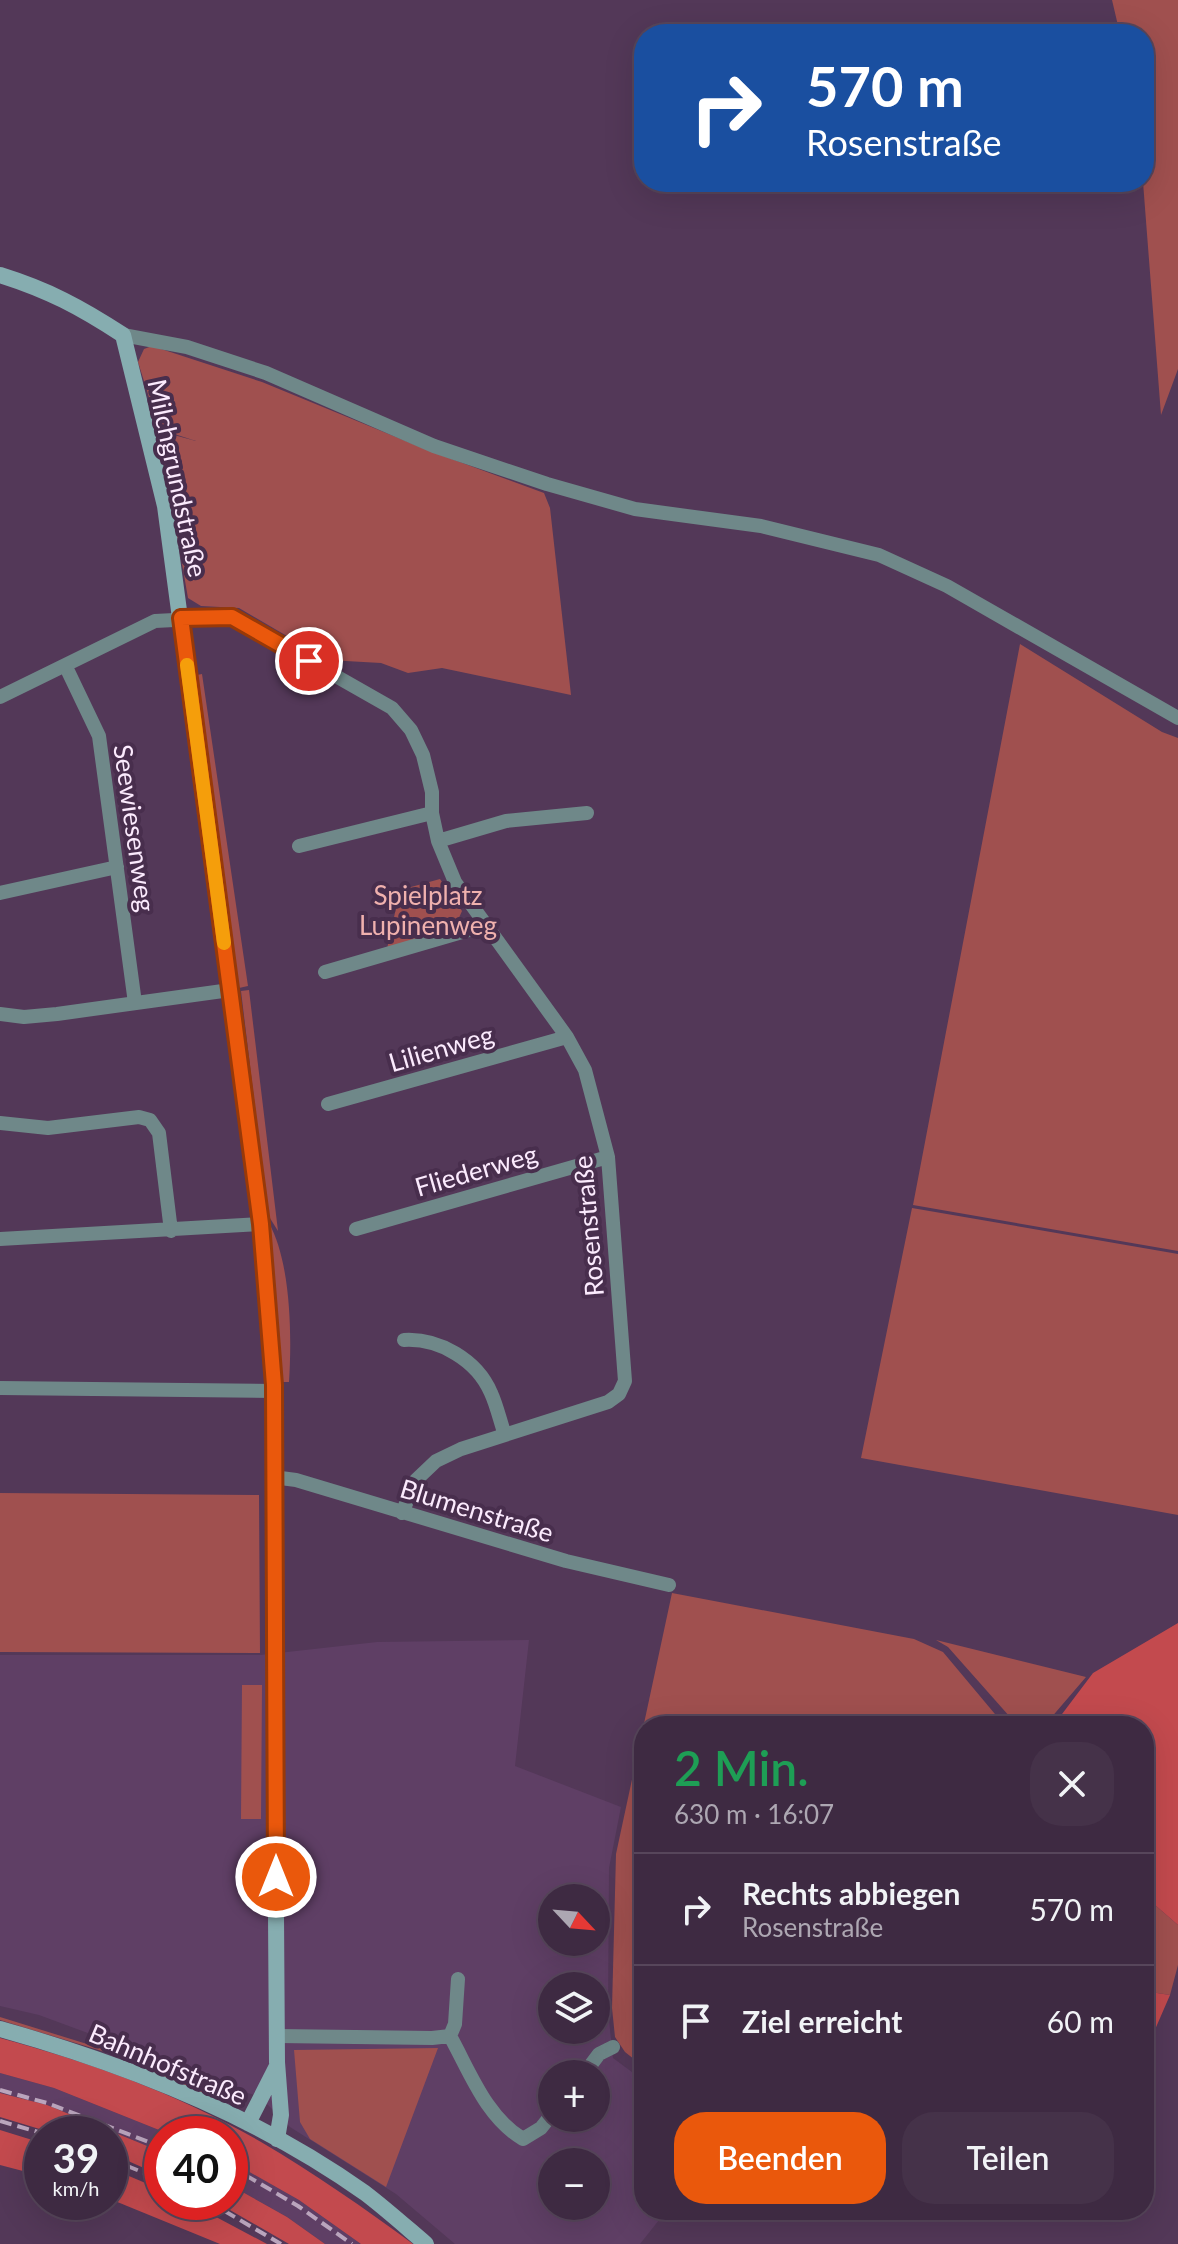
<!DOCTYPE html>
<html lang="de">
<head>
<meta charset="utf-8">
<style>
  :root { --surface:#3e2a42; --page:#453249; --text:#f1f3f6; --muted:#ada7b2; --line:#57465b; --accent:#ea580c }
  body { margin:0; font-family:Lato,sans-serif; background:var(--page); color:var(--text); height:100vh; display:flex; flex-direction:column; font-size:30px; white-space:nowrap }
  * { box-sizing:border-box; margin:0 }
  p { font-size:26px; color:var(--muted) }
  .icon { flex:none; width:44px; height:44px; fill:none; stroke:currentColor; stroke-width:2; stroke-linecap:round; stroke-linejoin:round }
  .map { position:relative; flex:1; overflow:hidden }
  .side { position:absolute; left:634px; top:1716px; width:520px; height:504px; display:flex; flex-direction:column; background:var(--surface); border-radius:32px; box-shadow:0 8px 32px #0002,0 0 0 2px var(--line) }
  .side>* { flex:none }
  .banner { position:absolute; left:634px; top:24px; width:520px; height:168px; border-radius:32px; box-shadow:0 8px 32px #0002,0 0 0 2px var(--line); background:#1a4fa0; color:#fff; overflow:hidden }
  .needle { width:52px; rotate:116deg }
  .controls { position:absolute; left:538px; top:1884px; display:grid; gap:16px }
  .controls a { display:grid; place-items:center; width:72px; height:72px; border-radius:50%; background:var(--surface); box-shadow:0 8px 32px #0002,0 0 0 2px var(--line); font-size:40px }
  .speed { position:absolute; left:24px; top:2116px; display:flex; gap:16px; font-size:40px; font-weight:700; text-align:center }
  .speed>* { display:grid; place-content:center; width:104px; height:104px; border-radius:50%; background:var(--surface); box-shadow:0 8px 32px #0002,0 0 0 2px var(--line); line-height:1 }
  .speed small { font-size:20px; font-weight:400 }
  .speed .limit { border:12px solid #d22; background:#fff; color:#111 }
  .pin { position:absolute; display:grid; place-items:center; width:68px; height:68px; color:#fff; margin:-34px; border:4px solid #fff; border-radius:50%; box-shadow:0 2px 8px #0007 }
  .me { position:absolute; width:88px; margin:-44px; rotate:0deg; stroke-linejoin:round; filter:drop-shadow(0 0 6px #0008) }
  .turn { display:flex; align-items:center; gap:28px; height:168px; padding:0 40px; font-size:36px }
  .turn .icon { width:104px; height:104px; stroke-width:2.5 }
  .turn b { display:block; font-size:56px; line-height:68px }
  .round { display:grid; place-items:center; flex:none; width:84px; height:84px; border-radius:32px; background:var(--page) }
  .head { display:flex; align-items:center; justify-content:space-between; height:136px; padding:0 40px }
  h1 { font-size:48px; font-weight:600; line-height:60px; color:#1e9e55 }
  .primary-button { display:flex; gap:16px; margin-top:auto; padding:16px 40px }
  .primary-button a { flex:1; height:92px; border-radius:32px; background:var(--accent); color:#fff; font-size:32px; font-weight:600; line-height:92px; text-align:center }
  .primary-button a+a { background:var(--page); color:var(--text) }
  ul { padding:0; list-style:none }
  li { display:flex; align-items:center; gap:24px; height:112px; padding:0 40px; border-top:2px solid var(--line) }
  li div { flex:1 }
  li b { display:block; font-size:30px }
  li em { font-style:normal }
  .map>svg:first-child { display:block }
</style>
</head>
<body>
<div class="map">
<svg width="1178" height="2244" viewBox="0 0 1178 2244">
  <rect width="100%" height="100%" fill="#533858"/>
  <!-- built -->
  <path fill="#5f3f65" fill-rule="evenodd" d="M 529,1640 L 515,1766 L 621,1807 L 609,1868 L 608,2011 L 613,2058 L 644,2081 L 644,2210 L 667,2210 L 640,2244 L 455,2244 L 396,2194 L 290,2127 L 259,2096 L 196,2079 L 123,2046 L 39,2015 L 0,2006 L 0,1655 L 260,1655 L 377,1642 ZM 552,1898 L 596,1898 L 596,1942 L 552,1942 ZM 552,1986 L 596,1986 L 596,2030 L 552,2030 ZM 552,2074 L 596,2074 L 596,2118 L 552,2118 ZM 552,2162 L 596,2162 L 596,2206 L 552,2206 Z
    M 0,2073 L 54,2088 L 169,2134 L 162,2134 L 162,2152 L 47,2105 L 0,2093 Z
    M 230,2161 L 299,2200 L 361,2244 L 325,2244 L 287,2217 L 230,2185 Z"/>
  <!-- green -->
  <path fill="#a0504f" d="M 1112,0 L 1178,0 L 1178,369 L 1161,415 L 1143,182 L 1144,34 L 1120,34 Z
    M 152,346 L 262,382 L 430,451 L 544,493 L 550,508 L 571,695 L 442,668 L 408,673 L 381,663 L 328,660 L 239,608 L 201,606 L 188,598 L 159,431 L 196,441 L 159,429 L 138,362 L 144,349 Z
    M 1020,644 L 1162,732 L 1178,738 L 1178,1251 L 913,1205 Z
    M 202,674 L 248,986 L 239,988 L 197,675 Z
    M 440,879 L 462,911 C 451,941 414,942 387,949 L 400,890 Z
    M 249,990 L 278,1231 L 268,1215 L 241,991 Z
    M 912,1208 L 1178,1254 L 1178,1515 L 861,1458 Z
    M 269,1223 C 291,1263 292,1336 289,1382 L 282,1382 Z
    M 0,1493 L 259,1495 L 260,1653 L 0,1652 Z
    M 672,1593 L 914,1639 L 943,1652 L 1005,1726 L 644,1726 L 644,2067 L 625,2052 L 615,2037 L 612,2008 L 616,1854 Z
    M 936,1640 L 1086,1677 L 1044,1726 L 1018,1726 L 948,1647 Z
    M 242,1685 L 262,1685 L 261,1819 L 241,1819 Z
    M 1144,1837 L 1149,1840 L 1155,1905 L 1178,1925 L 1178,1965 L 1170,1995 L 1144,1991 Z
    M 0,2017 L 116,2053 L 209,2092 L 239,2098 L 208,2096 L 115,2055 L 0,2020 Z
    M 438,2048 L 386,2187 L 310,2139 L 300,2122 L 294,2050 Z"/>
  <!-- forest -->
  <path fill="#c34a4e" d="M 1178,1623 L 1178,1925 L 1155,1905 L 1149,1840 L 1144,1837 L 1144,1726 L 1053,1726 L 1093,1673 Z
    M 1144,1991 L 1170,1995 L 1144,2055 Z
    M 0,2038 C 89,2062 181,2095 261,2142 C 314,2173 364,2208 413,2244 L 361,2244 L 299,2200 L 230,2161 L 230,2134 L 169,2134 L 54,2088 L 0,2073 Z
    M 0,2093 L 47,2105 L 162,2152 L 162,2176 L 110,2153 L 110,2134 L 56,2134 L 0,2117 Z
    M 0,2130 L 42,2143 L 42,2176 L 0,2165 Z
    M 110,2168 L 162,2190 L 162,2202 L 188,2202 L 267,2244 L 220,2244 L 110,2199 Z
    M 230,2185 L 287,2217 L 325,2244 L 289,2244 L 216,2202 L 230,2202 Z"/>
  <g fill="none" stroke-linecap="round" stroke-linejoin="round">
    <!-- street -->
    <path stroke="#6f8889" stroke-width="14" d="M 123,335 L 187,347 L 266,373 L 434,446 L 547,484 L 635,509 L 761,526 L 879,555 L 947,586 L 1178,718
      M 66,667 L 99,736 L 135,1003
      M 0,697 L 155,621 L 232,617 L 392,708 L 411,730 L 423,755 L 432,792 L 432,813 L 438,841 L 455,882 L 567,1037 L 585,1070 L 608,1157 L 625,1381 L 619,1394 L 608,1402 L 461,1449 L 436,1461 L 416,1480 L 402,1513
      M 438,841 L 506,821 L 587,813
      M 299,846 L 432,813
      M 0,893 L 117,867
      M 325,972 L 486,925
      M 0,1014 L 24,1017 L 57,1014 L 230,990
      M 328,1104 L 567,1037
      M 0,1123 L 48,1128 L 139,1117 L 150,1120 L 159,1133 L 171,1231
      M 356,1229 L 608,1157
      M 0,1239 L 261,1224
      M 404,1340 C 439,1338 477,1360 491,1393 C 497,1406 500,1421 505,1435
      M 0,1388 L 275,1391
      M 273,1477 L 296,1480 L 566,1561 L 669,1585
      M 278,2036 L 432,2038 L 450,2036 C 470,2072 486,2117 523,2139 L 541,2128 L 552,2114
      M 450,2036 L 455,2024 L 458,1979
      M 584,2074 L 599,2054 L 613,2047"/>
    <!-- secondary -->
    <path stroke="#86adb0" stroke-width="16" d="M 0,275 C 48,290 80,307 123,335 L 165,506 L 261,1224 L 275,1391 L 273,1477 L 277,2062 L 281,2115 L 277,2139
      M 0,2029 C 128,2065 256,2115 365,2193 C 386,2209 406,2227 426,2244
      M 248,2123 L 276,2068"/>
    <!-- rail -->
    <path stroke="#baa5bd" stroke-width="4" stroke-dasharray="12 6" stroke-linecap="butt" d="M 0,2090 L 47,2103 L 162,2147
      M 0,2121 L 45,2134
      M 110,2159 L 162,2180
      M 230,2166 L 298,2206 L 352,2244
      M 209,2202 L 281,2244"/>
  </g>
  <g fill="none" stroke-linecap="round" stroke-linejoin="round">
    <defs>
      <path id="route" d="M 276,1877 L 274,1385 L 261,1224 L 181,618 L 232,617 L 309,661"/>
    </defs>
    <!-- route casing -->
    <use href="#route" stroke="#983908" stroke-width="20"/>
    <!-- route -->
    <use href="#route" stroke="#ea580c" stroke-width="14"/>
    <!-- slow -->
    <path stroke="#f59e0b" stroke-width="14" d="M 187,665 L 224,943"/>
  </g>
  <g text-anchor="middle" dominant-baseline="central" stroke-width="8" stroke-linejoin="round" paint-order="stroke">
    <!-- street labels -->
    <g font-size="26" fill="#fbeafd" stroke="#482e4d">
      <text transform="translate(178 478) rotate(78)">Milchgrundstraße</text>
      <text transform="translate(135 828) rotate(82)">Seewiesenweg</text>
      <text transform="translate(441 1048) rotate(-16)">Lilienweg</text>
      <text transform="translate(476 1170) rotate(-16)">Fliederweg</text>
      <text transform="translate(588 1226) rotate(-95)">Rosenstraße</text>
      <text transform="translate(477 1510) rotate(17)">Blumenstraße</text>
      <text transform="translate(168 2064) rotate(23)">Bahnhofstraße</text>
    </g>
    <!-- park labels -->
    <g font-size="26" fill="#f0b1ae" stroke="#482e4d">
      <text x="428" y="895">Spielplatz<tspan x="428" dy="30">Lupinenweg</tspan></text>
    </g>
  </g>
</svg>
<div class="controls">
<a><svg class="needle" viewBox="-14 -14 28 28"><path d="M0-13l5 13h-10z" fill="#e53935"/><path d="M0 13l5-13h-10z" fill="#ada7b2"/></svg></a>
<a><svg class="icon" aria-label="layers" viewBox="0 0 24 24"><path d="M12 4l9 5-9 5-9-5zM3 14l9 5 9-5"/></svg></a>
<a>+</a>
<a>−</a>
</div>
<div class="speed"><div>39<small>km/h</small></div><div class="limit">40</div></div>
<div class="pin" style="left:309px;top:661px;background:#d93025"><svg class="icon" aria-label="arrive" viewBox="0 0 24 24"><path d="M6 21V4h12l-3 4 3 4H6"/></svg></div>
<svg class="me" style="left:276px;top:1877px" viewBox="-20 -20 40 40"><circle r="17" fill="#ea580c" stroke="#fff" stroke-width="3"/><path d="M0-11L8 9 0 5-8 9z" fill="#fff"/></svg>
<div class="banner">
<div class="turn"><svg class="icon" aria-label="right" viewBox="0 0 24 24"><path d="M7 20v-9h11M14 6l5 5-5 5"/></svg><div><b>570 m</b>Rosenstraße</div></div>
</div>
<section class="side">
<div class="head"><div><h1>2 Min.</h1><p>630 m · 16:07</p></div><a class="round"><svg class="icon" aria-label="close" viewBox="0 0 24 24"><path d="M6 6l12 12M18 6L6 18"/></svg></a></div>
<ul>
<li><svg class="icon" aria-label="right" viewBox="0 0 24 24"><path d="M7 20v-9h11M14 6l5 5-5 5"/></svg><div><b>Rechts abbiegen</b><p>Rosenstraße</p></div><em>570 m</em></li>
<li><svg class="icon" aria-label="arrive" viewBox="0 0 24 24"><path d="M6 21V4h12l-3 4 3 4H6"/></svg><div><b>Ziel erreicht</b></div><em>60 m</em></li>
</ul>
<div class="primary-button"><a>Beenden</a><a>Teilen</a></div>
</section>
</div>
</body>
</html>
